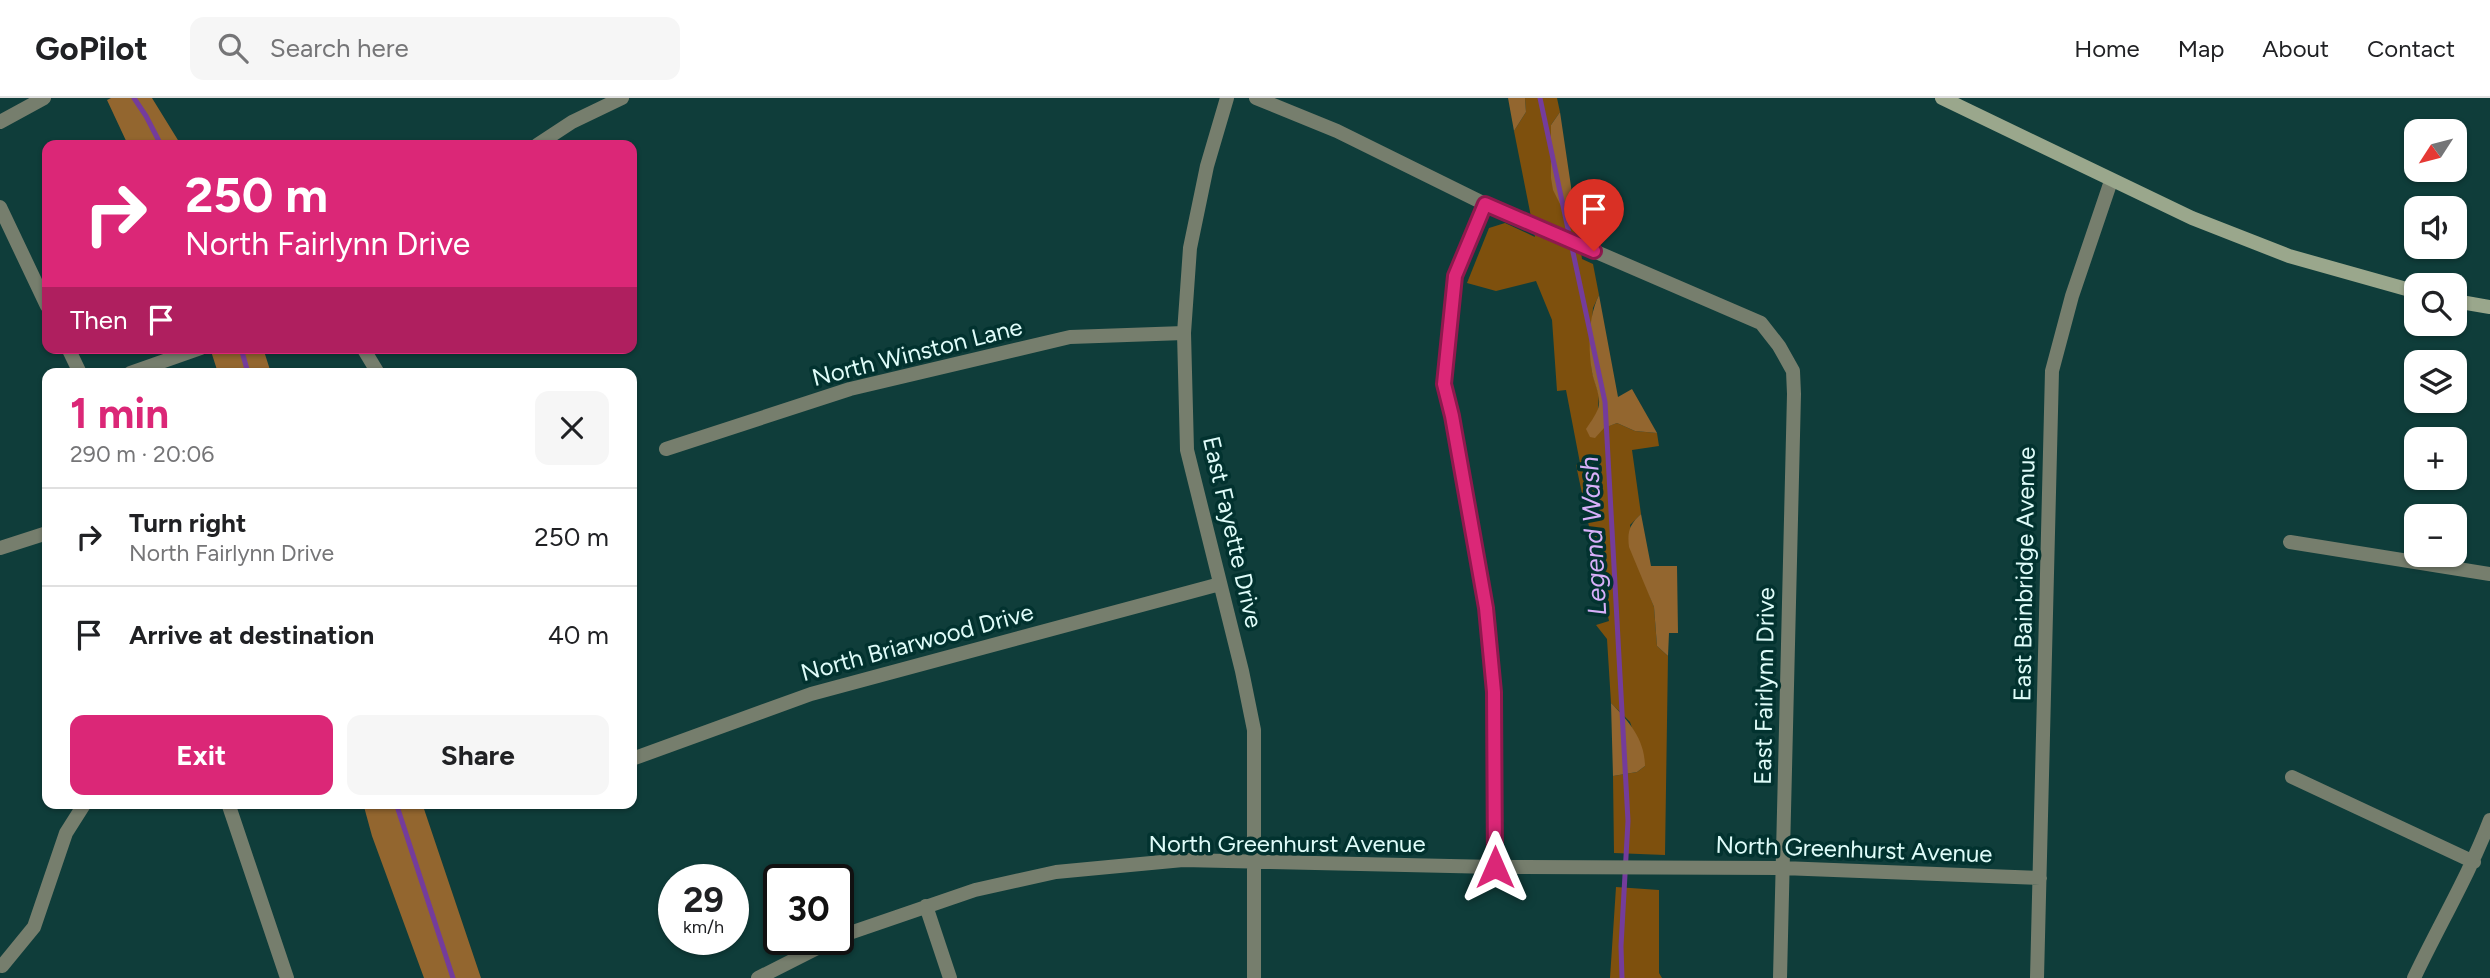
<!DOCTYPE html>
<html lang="en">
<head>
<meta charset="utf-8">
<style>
  :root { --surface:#fff; --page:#f6f6f6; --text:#202124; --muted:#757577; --line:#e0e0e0; --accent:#db2777 }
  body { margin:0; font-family:Figtree,sans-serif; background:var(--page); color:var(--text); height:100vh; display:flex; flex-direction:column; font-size:26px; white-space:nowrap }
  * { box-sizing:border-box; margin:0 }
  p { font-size:23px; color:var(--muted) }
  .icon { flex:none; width:38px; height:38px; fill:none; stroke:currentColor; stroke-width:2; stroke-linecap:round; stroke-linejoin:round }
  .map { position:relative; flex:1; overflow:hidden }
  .drawer { position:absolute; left:42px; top:270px; width:595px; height:441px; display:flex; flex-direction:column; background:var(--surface); border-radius:14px; box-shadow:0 2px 5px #0004 }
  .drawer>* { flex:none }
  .guide { position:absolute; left:42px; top:42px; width:595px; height:214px; border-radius:14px; box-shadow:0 2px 5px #0004; background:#db2777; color:#fff; overflow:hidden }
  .needle { width:46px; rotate:234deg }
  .controls { position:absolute; left:2404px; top:21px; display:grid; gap:14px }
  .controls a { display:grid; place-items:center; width:63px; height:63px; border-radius:14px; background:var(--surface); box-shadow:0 2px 5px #0004; font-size:35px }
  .speed { position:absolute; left:658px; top:766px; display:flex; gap:14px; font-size:35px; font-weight:700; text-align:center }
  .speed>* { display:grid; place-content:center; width:91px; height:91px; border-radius:50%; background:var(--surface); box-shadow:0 2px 5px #0004; line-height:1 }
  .speed small { font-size:18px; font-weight:400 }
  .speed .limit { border:4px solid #111; border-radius:10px; background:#fff; color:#111 }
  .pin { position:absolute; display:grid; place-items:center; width:60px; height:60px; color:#fff; margin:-72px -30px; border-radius:50% 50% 50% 0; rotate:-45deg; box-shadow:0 0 7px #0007 }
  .pin .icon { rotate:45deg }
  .me { position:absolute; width:77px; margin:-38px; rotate:0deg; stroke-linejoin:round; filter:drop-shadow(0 0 5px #0008) }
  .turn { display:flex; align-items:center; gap:24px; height:147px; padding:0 28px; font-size:32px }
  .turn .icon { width:91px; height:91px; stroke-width:2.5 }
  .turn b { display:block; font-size:49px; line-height:60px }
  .then { display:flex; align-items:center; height:66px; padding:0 28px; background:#0003; gap:14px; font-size:26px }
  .round { display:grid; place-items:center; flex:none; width:74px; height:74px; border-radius:14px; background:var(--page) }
  .headline { display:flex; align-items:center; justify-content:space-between; height:119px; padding:0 28px }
  h1 { font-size:42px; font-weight:700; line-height:52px; color:var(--accent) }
  .button { display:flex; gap:14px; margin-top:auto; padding:14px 28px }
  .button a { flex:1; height:80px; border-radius:14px; background:var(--accent); color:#fff; font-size:28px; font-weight:700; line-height:80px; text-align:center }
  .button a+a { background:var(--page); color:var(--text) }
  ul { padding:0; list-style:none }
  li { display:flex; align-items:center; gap:21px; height:98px; padding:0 28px; border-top:2px solid var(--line) }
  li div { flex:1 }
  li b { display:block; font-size:26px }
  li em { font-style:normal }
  header { display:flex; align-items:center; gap:42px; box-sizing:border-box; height:98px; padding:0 35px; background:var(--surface); border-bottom:2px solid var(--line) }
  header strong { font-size:33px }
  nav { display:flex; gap:38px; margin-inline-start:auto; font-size:24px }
  .search { width:490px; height:63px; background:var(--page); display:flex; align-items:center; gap:18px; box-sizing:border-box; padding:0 24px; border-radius:14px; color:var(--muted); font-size:26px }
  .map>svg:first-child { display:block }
</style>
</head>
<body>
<header>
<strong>GoPilot</strong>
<div class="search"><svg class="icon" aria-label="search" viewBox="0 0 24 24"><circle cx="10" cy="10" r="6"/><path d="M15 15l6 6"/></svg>Search here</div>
<nav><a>Home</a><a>Map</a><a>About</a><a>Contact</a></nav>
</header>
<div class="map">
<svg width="2490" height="880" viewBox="0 0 2490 880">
  <rect width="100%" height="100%" fill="#0f3d3a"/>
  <!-- green -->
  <path fill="#7e500d" d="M 1525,0 L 1557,0 L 1560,14 L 1551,27 L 1561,108 L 1577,129 L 1582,161 L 1593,166 L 1599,197 L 1593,210 L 1590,248 L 1592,274 L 1599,297 L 1598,310 L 1603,330 L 1617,325 L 1635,333 L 1657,335 L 1659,348 L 1632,352 L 1641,416 L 1630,427 L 1643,480 L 1654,509 L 1657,548 L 1668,558 L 1665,757 L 1614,755 L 1613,678 L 1637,674 L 1645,668 L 1630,624 L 1611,605 L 1607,541 L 1596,527 L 1609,523 L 1576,367 L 1580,365 L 1566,292 L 1557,293 L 1552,222 L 1536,183 L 1496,193 L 1467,185 L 1489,130 L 1505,125 L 1535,139 L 1514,33 L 1526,14 Z
    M 1616,789 L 1659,792 L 1659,875 L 1662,880 L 1610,880 Z"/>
  <!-- forest -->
  <path fill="#93662f" d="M 111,0 L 152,0 L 181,47 L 128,47 L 107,2 Z
    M 1508,0 L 1525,0 L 1526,14 L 1514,33 Z
    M 1560,14 L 1577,129 L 1561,108 L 1553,92 L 1551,80 L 1551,27 Z
    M 1599,197 L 1618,299 L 1632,291 L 1657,335 L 1635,333 L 1617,325 L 1604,330 L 1595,340 L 1590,339 L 1586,331 C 1590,325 1595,318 1598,311 C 1602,299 1594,286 1592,274 C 1588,250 1588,219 1599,197 Z
    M 210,250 L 263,250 L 271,275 L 218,275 Z
    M 1641,416 L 1651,468 L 1677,468 L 1678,535 L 1669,535 L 1668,558 L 1657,548 L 1654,509 L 1629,449 C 1627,433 1630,426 1641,416 Z
    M 1611,605 C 1629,623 1645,642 1645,668 L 1637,674 L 1613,678 Z
    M 363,705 L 422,705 L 481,880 L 424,880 L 372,738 Z"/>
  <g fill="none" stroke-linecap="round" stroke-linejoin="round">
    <!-- stream -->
    <path stroke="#743c9b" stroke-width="5" d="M 134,0 L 146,18 L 161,47
      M 1540,0 L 1605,304 L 1628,723 L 1621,848 L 1622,880
      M 241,250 L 248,275
      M 396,705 L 453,880"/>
    <!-- minor -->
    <path stroke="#767e6d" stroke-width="14" d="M 1227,0 L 1207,68 L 1190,150 L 1184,235 L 1187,352 L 1242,573 L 1254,632 L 1254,880
      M 1256,0 L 1337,33 L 1485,106 L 1761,225 L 1779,248 L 1793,273 L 1794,296 L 1780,880
      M 537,47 L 572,24 L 622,0
      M 1485,106 L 1455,178 L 1444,286 L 1452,318 L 1486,510 L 1494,594 L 1495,769
      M 0,109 L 47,208
      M 68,250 L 80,275
      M 363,250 L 378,275
      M 130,275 L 201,250
      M 666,351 L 850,291 L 1070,239 L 1184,235
      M 2290,444 L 2490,476
      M 0,450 L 47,435
      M 632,661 L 811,596 L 1220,486
      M 2292,679 L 2474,764
      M 228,705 L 287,880
      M 926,808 L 950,880
      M 838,839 L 975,792 L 1056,774 L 1183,762 L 1495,769 L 1782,770 L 2040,780
      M 2,868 L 34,829 L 66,735 L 85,705
      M 758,880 L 833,842
      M 2037,880 L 2052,273 L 2072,198 L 2111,83
      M 2414,880 C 2439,827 2469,777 2490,722"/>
    <!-- tertiary -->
    <path stroke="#767e6d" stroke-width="14" d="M 0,24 L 44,0"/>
    <!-- secondary -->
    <path stroke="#9aa78c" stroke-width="14" d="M 1942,0 L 2192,120 L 2289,158 L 2417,194
      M 2455,203 L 2490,209"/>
  </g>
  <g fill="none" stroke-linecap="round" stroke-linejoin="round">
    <defs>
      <path id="route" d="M 1495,769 L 1494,594 L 1486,510 L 1452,318 L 1444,286 L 1455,178 L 1485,106 L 1594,153"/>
    </defs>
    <!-- route casing -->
    <use href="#route" stroke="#8e194d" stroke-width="18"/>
    <!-- route -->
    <use href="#route" stroke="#db2777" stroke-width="12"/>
  </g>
  <g text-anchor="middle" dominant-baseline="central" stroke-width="7" stroke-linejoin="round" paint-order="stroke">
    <!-- street labels -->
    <g font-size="24" fill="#dffcf9" stroke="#02322f">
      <text transform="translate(917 254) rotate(-14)">North Winston Lane</text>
      <text transform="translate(1233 434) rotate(77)">East Fayette Drive</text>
      <text transform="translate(2024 476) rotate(-89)">East Bainbridge Avenue</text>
      <text transform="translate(917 544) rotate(-15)">North Briarwood Drive</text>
      <text transform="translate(1764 588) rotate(-89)">East Fairlynn Drive</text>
      <text x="1287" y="745">North Greenhurst Avenue</text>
      <text transform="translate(1854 751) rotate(2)">North Greenhurst Avenue</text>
    </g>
    <!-- water labels -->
    <g font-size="26" font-style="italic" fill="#d8b0fa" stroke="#02322f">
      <text transform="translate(1593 438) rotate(-93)">Legend Wash</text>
    </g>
  </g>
</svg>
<div class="controls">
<a><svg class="needle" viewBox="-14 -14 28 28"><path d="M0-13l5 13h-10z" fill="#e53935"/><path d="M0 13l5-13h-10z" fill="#757577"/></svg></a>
<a><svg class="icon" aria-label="sound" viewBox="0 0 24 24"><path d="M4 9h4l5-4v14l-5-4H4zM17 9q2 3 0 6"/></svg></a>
<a><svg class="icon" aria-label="search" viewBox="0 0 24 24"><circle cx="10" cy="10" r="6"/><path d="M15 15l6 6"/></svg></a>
<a><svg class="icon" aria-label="layers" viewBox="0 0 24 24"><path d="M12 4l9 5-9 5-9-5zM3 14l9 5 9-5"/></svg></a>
<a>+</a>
<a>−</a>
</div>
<div class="speed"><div>29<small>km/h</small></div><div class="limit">30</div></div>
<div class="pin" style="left:1594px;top:153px;background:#d93025"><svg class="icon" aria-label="arrive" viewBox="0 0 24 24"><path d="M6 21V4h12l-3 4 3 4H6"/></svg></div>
<svg class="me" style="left:1495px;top:769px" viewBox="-20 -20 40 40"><path d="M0-17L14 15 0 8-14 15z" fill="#db2777" stroke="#fff" stroke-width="4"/></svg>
<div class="guide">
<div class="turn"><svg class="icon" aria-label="right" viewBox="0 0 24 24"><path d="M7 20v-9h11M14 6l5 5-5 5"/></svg><div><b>250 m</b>North Fairlynn Drive</div></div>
<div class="then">Then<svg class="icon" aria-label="arrive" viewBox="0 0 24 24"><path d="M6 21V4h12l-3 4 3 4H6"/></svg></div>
</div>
<section class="drawer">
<div class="headline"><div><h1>1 min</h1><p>290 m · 20:06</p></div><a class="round"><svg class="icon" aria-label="close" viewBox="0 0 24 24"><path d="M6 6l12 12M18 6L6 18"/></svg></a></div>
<ul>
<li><svg class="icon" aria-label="right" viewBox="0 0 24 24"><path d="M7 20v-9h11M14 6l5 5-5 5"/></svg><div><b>Turn right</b><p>North Fairlynn Drive</p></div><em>250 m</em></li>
<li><svg class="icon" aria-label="arrive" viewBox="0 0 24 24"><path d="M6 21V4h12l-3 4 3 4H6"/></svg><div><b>Arrive at destination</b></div><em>40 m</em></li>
</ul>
<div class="button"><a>Exit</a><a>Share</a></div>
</section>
</div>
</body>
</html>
